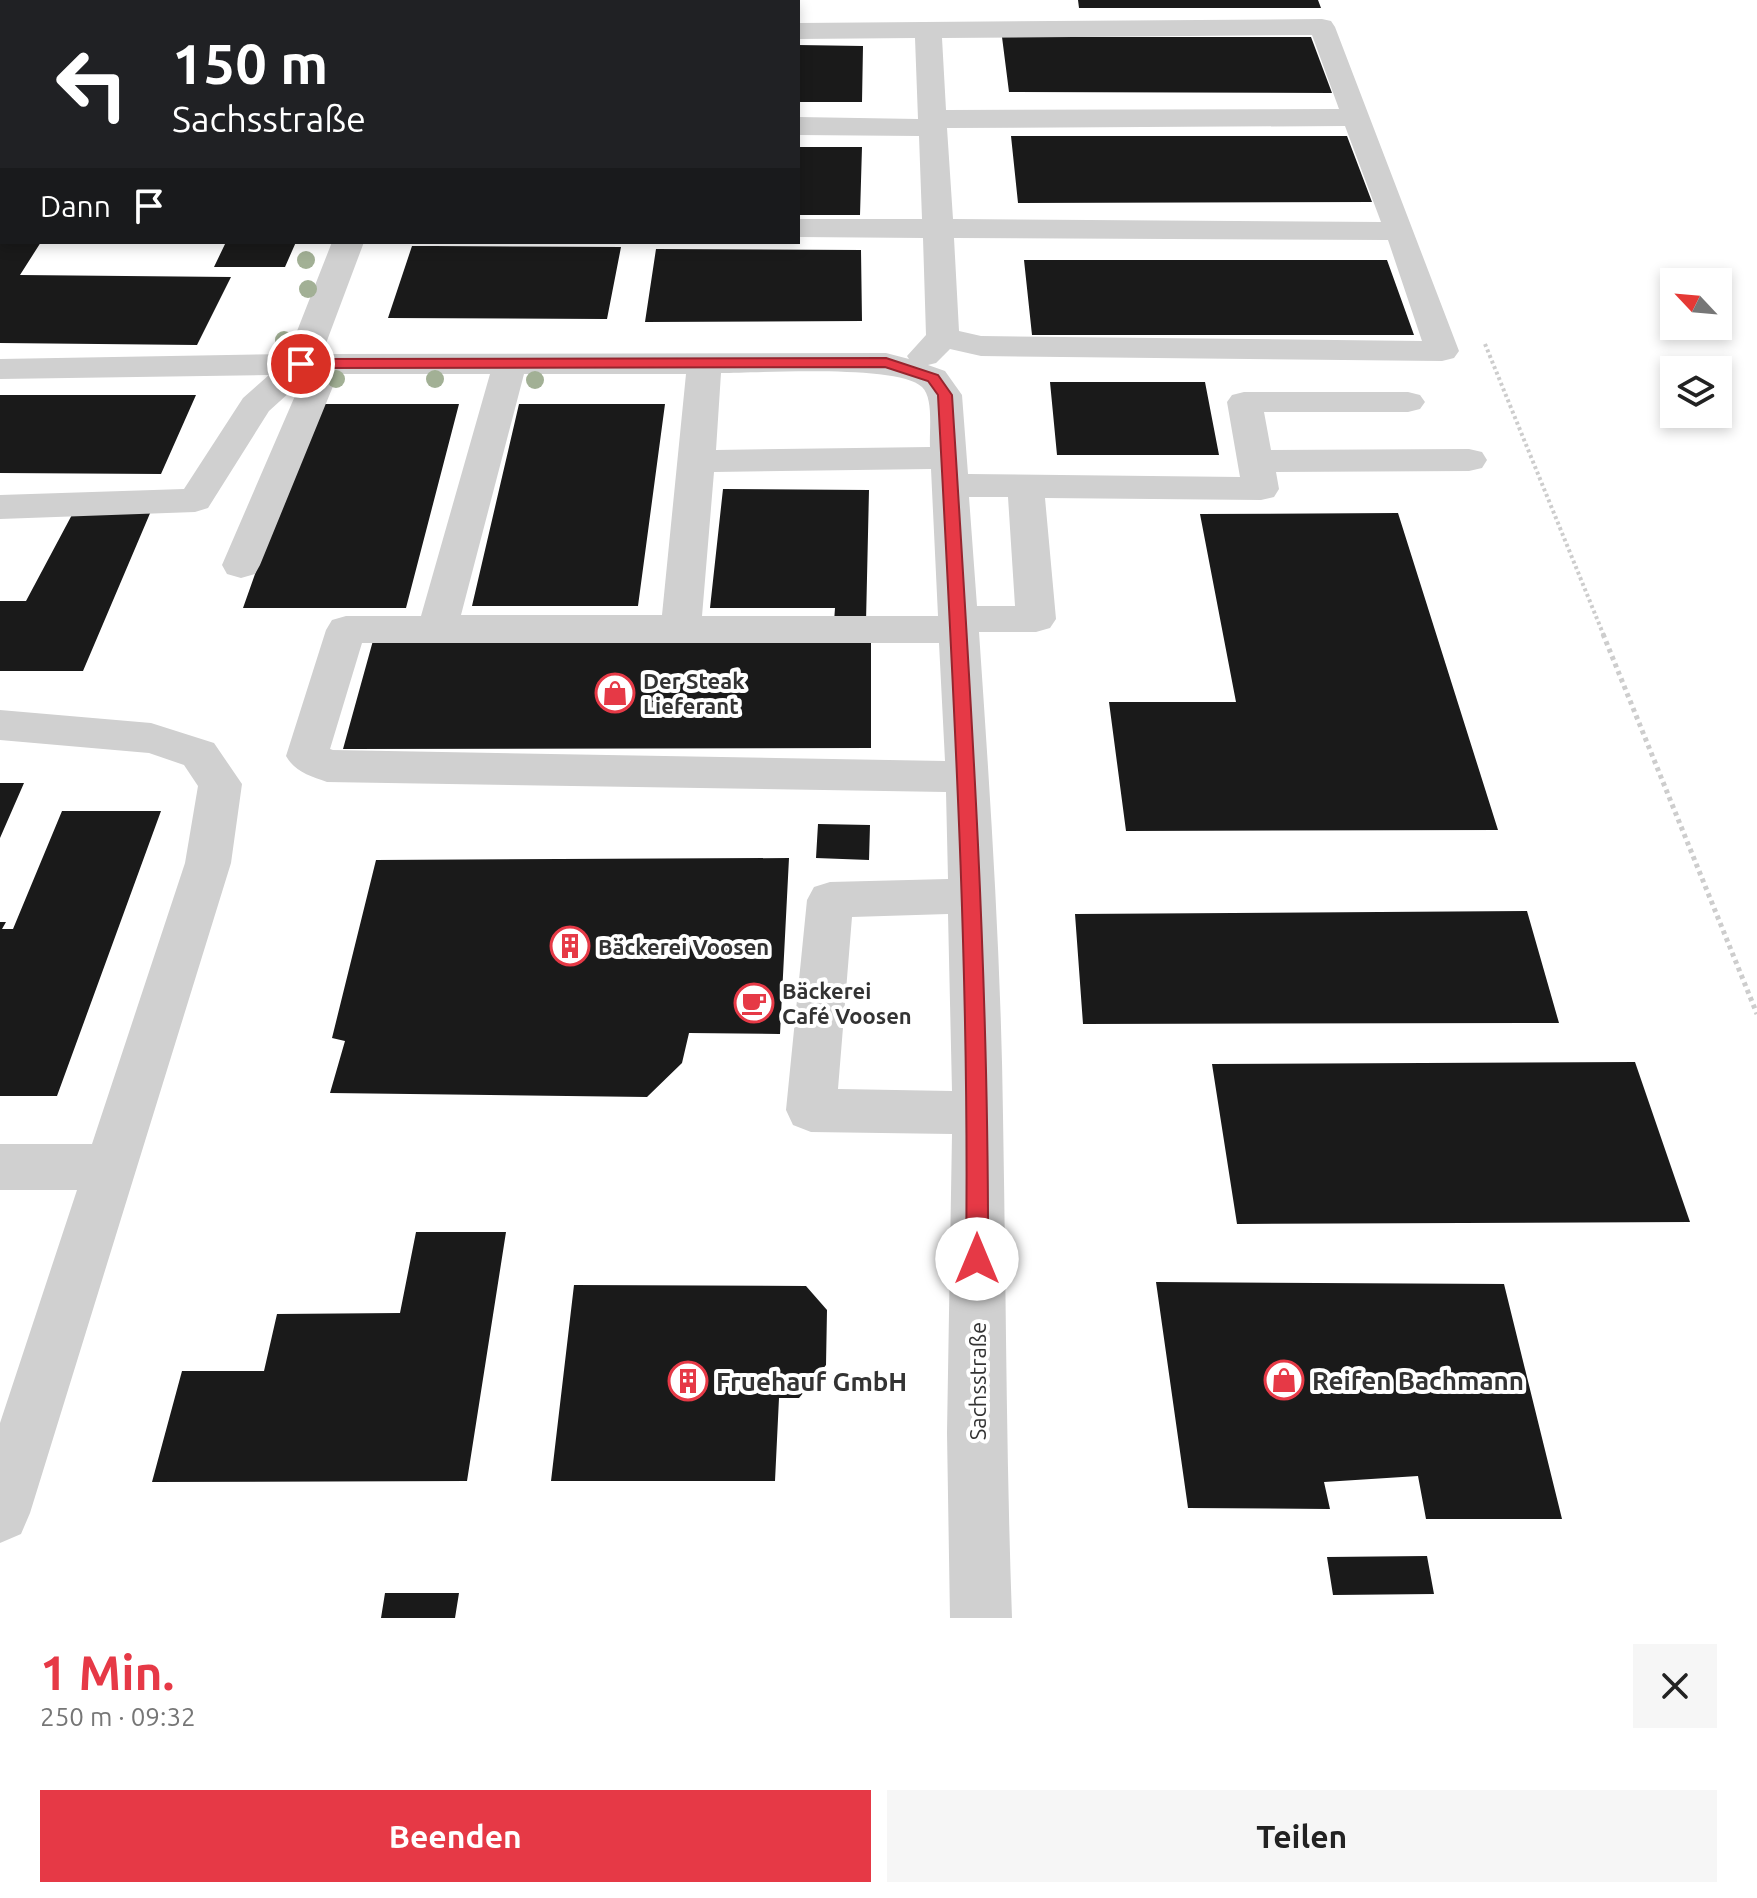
<!DOCTYPE html>
<html lang="de">
<head>
<meta charset="utf-8">
<style>
  :root { --surface:#fff; --page:#f6f6f6; --text:#222; --muted:#767676; --accent:#e63946 }
  body { margin:0; font-family:Ubuntu,sans-serif; background:var(--page); color:var(--text); height:100vh; display:flex; flex-direction:column; font-size:30px; white-space:nowrap }
  * { box-sizing:border-box; margin:0 }
  p { font-size:26px; color:var(--muted) }
  .icon { flex:none; width:44px; height:44px; fill:none; stroke:currentColor; stroke-width:2; stroke-linecap:round; stroke-linejoin:round }
  .map { position:relative; height:1618px; overflow:hidden }
  .panel { display:flex; flex-direction:column; background:var(--surface); flex:1 }
  .panel>* { flex:none }
  .banner { position:absolute; left:0px; top:0px; width:800px; height:244px; box-shadow:0 4px 12px #0003; background:#202124; color:#fff; overflow:hidden }
  .needle { width:52px; rotate:296deg }
  .fabs { position:absolute; left:1660px; top:268px; display:grid; gap:16px }
  .fabs a { display:grid; place-items:center; width:72px; height:72px; border-radius:0px; background:var(--surface); box-shadow:0 4px 12px #0003; font-size:40px }
  .pin { position:absolute; display:grid; place-items:center; width:68px; height:68px; color:#fff; margin:-34px; border:4px solid #fff; border-radius:50%; box-shadow:0 2px 8px #0007 }
  .me { position:absolute; width:88px; margin:-44px; rotate:0deg; stroke-linejoin:round; filter:drop-shadow(0 0 6px #0008) }
  .turn { display:flex; align-items:center; gap:28px; height:168px; padding:0 40px; font-size:36px }
  .turn .icon { width:104px; height:104px; stroke-width:2.5 }
  .turn b { display:block; font-size:56px; line-height:68px }
  .then { display:flex; align-items:center; height:76px; padding:0 40px; background:#0003; gap:16px; font-size:30px }
  .round { display:grid; place-items:center; flex:none; width:84px; height:84px; border-radius:0px; background:var(--page) }
  .summary { display:flex; align-items:center; justify-content:space-between; height:136px; padding:0 40px }
  h1 { font-size:48px; font-weight:600; line-height:60px; color:var(--accent) }
  .button { display:flex; gap:16px; margin-top:auto; padding:16px 40px }
  .button a { flex:1; height:92px; border-radius:0px; background:var(--accent); color:#fff; font-size:32px; font-weight:600; line-height:92px; text-align:center }
  .button a+a { background:var(--page); color:var(--text) }
  .map>svg:first-child { display:block }
</style>
</head>
<body>
<div class="map">
<svg width="1757" height="1618" viewBox="0 0 1757 1618">
  <rect width="100%" height="100%" fill="#fff"/>
  <!-- building -->
  <path fill="#1a1a1a" d="M 1078,0 L 1318,0 L 1321,8 L 1079,8 Z
    M 1002,37 L 1311,37 L 1332,93 L 1009,92 Z
    M 798,45 L 863,46 L 862,102 L 798,102 Z
    M 1011,136 L 1347,136 L 1372,202 L 1018,203 Z
    M 798,147 L 862,147 L 860,215 L 798,215 Z
    M 0,242 L 41,242 L 20,275 L 231,277 L 197,345 L 0,343 Z
    M 226,242 L 296,242 L 285,267 L 214,267 Z
    M 412,246 L 434,246 L 621,247 L 607,319 L 388,318 Z
    M 656,249 L 861,250 L 862,321 L 645,322 Z
    M 1024,260 L 1387,260 L 1414,335 L 1032,335 Z
    M 1050,382 L 1205,382 L 1219,455 L 1057,455 Z
    M 0,395 L 196,395 L 161,474 L 0,473 Z
    M 315,404 L 459,404 L 406,608 L 243,608 Z
    M 519,404 L 665,404 L 638,606 L 472,606 Z
    M 723,489 L 869,490 L 866,622 L 834,622 L 835,608 L 710,608 Z
    M 74,511 L 151,511 L 83,671 L 0,671 L 0,601 L 26,601 Z
    M 1398,513 L 1498,830 L 1126,831 L 1109,702 L 1236,702 L 1200,514 Z
    M 871,636 L 871,748 L 343,749 L 374,637 Z
    M 0,783 L 24,783 L 0,838 Z
    M 62,811 L 161,811 L 57,1096 L 0,1096 L 0,922 L 6,922 L 2,929 L 13,929 Z
    M 818,824 L 870,825 L 869,860 L 816,858 Z
    M 789,858 L 780,1034 L 689,1033 L 682,1063 L 647,1097 L 330,1093 L 345,1041 L 332,1038 L 376,860 Z
    M 1527,911 L 1559,1023 L 1083,1024 L 1075,914 Z
    M 1635,1062 L 1690,1222 L 1237,1224 L 1212,1064 Z
    M 416,1232 L 506,1232 L 467,1481 L 152,1482 L 182,1371 L 264,1371 L 277,1314 L 400,1313 Z
    M 1156,1282 L 1504,1284 L 1562,1519 L 1426,1519 L 1418,1476 L 1324,1482 L 1330,1509 L 1188,1508 Z
    M 574,1285 L 806,1286 L 827,1310 L 826,1365 L 799,1398 L 779,1398 L 775,1481 L 551,1481 Z
    M 1427,1556 L 1434,1594 L 1333,1595 L 1327,1557 Z
    M 385,1593 L 459,1593 L 455,1618 L 381,1618 Z"/>
  <g fill="none" stroke-linecap="round" stroke-linejoin="round">
    <!-- path-far1 -->
    <path stroke="#cdcdcd" stroke-width="4" stroke-dasharray="3 3" stroke-linecap="butt" d="M 1485,344 L 1604,636"/>
    <!-- path -->
    <path stroke="#cdcdcd" stroke-width="5" stroke-dasharray="4 4" stroke-linecap="butt" d="M 1603,634 L 1757,1014"/>
    <!-- minor -->
    <path fill="#d0d0d0" fill-rule="evenodd" d="M 1322,19 L 1331,21 L 1335,27 L 1459,351 L 1454,358 L 1442,361 L 981,356 L 950,349 L 936,363 L 928,365 L 945,371 L 962,395 L 968,474 L 1240,477 L 1227,402 L 1232,395 L 1244,392 L 1408,392 L 1420,395 L 1425,402 L 1420,409 L 1408,412 L 1264,412 L 1271,450 L 1469,449 L 1482,452 L 1487,460 L 1482,468 L 1469,471 L 1276,472 L 1279,489 L 1274,497 L 1261,500 L 1045,498 L 1056,619 L 1050,628 L 1036,632 L 979,632 C 990,793 1001,955 1003,1116 C 1006,1283 1006,1451 1012,1618 L 950,1618 L 947,1433 L 952,1134 L 811,1132 L 793,1125 L 786,1110 L 807,900 L 814,887 L 830,882 L 948,879 L 946,792 L 327,782 C 310,776 295,772 286,756 L 326,630 L 332,620 L 346,616 L 421,616 L 490,374 L 338,374 L 260,565 L 255,574 L 241,578 L 227,574 L 222,565 L 301,382 L 269,411 L 208,508 L 195,512 L 0,519 L 0,495 L 184,489 L 243,398 L 269,375 L 0,379 L 0,359 L 288,354 L 332,242 L 364,242 L 322,354 L 886,353 L 909,359 L 907,356 L 926,335 L 923,238 L 798,237 L 798,219 L 922,219 L 919,136 L 798,135 L 798,117 L 918,119 L 915,38 L 798,39 L 798,23 ZM 1312,35 L 1339,109 L 946,110 L 942,38 ZM 1345,126 L 1381,222 L 953,219 L 947,128 ZM 954,238 L 1388,240 L 1422,341 L 981,336 L 959,331 ZM 721,373 C 759,373 898,364 922,387 C 934,398 929,432 930,447 L 716,450 ZM 524,374 L 686,374 L 662,615 L 461,615 ZM 931,469 L 938,616 L 702,616 L 714,472 ZM 969,497 L 1008,497 L 1015,606 L 977,606 ZM 362,643 L 939,643 L 945,761 L 333,750 L 330,749 ZM 948,914 L 952,1091 L 838,1089 L 852,917 Z
      M 0,128 L 2,128 L 2,146 L 0,146 Z
      M 0,710 L 151,723 L 214,743 L 242,784 L 231,863 L 30,1513 L 21,1534 L 0,1543 L 0,1423 L 77,1190 L 0,1190 L 0,1144 L 92,1144 L 185,863 L 198,786 L 184,765 L 149,753 L 0,740 Z"/>
  </g>
  <!-- trees -->
  <g fill="#a2b095">
    <circle cx="306" cy="260" r="9"/>
    <circle cx="308" cy="289" r="9"/>
    <circle cx="284" cy="340" r="9"/>
    <circle cx="336" cy="379" r="9"/>
    <circle cx="435" cy="379" r="9"/>
    <circle cx="535" cy="380" r="9"/>
  </g>
  <!-- route -->
  <path fill="#e63946" stroke="#96252e" stroke-width="2" d="M 886,358 L 938,375 L 952,395 C 970,682 989,970 988,1259 L 985,1266 L 977,1269 L 969,1266 L 966,1259 C 970,970 953,683 938,395 L 928,381 L 885,367 L 301,368 L 294,364 L 301,359 Z"/>
  <!-- icons -->
  <defs>
    <symbol id="shop-ring" viewBox="-11 -11 22 22"><circle r="9.5" fill="#fff" stroke="#e63946" stroke-width="1.5"/><path d="M-5-2.5h2.3a2.7 3.5 0 0 1 5.4 0H5L5.5 6h-11ZM-1.5-2.5h3a1.5 2.3 0 0 0-3 0Z" fill="#e63946"/></symbol>
    <symbol id="building-ring" viewBox="-11 -11 22 22"><circle r="9.5" fill="#fff" stroke="#e63946" stroke-width="1.5"/><path d="M-4-6H4V6H1V3H-1V6H-4ZM-2.5-4.3h1.7v1.8h-1.7ZM.8-4.3h1.7v1.8H.8ZM-2.5-1h1.7V.8h-1.7ZM.8-1h1.7V.8H.8Z" fill="#e63946"/></symbol>
    <symbol id="cafe-ring" viewBox="-11 -11 22 22"><circle r="9.5" fill="#fff" stroke="#e63946" stroke-width="1.5"/><path d="M-5.5-4.5H6V0H3Q3 3.5 0 3.5H-2.5Q-5.5 3.5-5.5 0ZM3-3.2v2h1.7v-2ZM-6 4.5H4V6H-6Z" fill="#e63946"/></symbol>
  </defs>
  <g fill-rule="evenodd">
    <use href="#shop-ring" x="593" y="671" width="44" height="44"/>
    <use href="#building-ring" x="548" y="924" width="44" height="44"/>
    <use href="#cafe-ring" x="732" y="981" width="44" height="44"/>
    <use href="#shop-ring" x="1262" y="1358" width="44" height="44"/>
    <use href="#building-ring" x="666" y="1359" width="44" height="44"/>
  </g>
  <g text-anchor="middle" dominant-baseline="central" stroke-width="8" stroke-linejoin="round" paint-order="stroke">
    <!-- poi labels -->
    <g font-size="22" font-weight="bold" fill="#333" stroke="#fff" text-anchor="start">
      <text x="643" y="680">Der Steak<tspan x="643" dy="25">Lieferant</tspan></text>
      <text x="598" y="946">Bäckerei Voosen</text>
      <text x="782" y="990">Bäckerei<tspan x="782" dy="25">Café Voosen</tspan></text>
    </g>
    <!-- street labels -->
    <g font-size="22" fill="#333" stroke="#fff">
      <text transform="translate(977 1381) rotate(-90)">Sachsstraße</text>
    </g>
    <!-- near-poi labels -->
    <g font-size="26" font-weight="bold" fill="#333" stroke="#fff" text-anchor="start">
      <text x="1312" y="1380">Reifen Bachmann</text>
      <text x="716" y="1381">Fruehauf GmbH</text>
    </g>
  </g>
</svg>
<div class="fabs">
<a><svg class="needle" viewBox="-14 -14 28 28"><path d="M0-13l5 13h-10z" fill="#e53935"/><path d="M0 13l5-13h-10z" fill="#767676"/></svg></a>
<a><svg class="icon" aria-label="layers" viewBox="0 0 24 24"><path d="M12 4l9 5-9 5-9-5zM3 14l9 5 9-5"/></svg></a>
</div>
<div class="pin" style="left:301px;top:364px;background:#d93025"><svg class="icon" aria-label="arrive" viewBox="0 0 24 24"><path d="M6 21V4h12l-3 4 3 4H6"/></svg></div>
<svg class="me" style="left:977px;top:1259px" viewBox="-20 -20 40 40"><circle r="19" fill="#fff"/><path d="M0-13L10 11 0 6-10 11z" fill="#e63946"/></svg>
<div class="banner">
<div class="turn"><svg class="icon" aria-label="left" viewBox="0 0 24 24"><path d="M17 20v-9H6M10 6l-5 5 5 5"/></svg><div><b>150 m</b>Sachsstraße</div></div>
<div class="then">Dann<svg class="icon" aria-label="arrive" viewBox="0 0 24 24"><path d="M6 21V4h12l-3 4 3 4H6"/></svg></div>
</div>
</div>
<section class="panel">
<div class="summary"><div><h1>1 Min.</h1><p>250 m · 09:32</p></div><a class="round"><svg class="icon" aria-label="close" viewBox="0 0 24 24"><path d="M6 6l12 12M18 6L6 18"/></svg></a></div>
<div class="button"><a>Beenden</a><a>Teilen</a></div>
</section>
</body>
</html>
